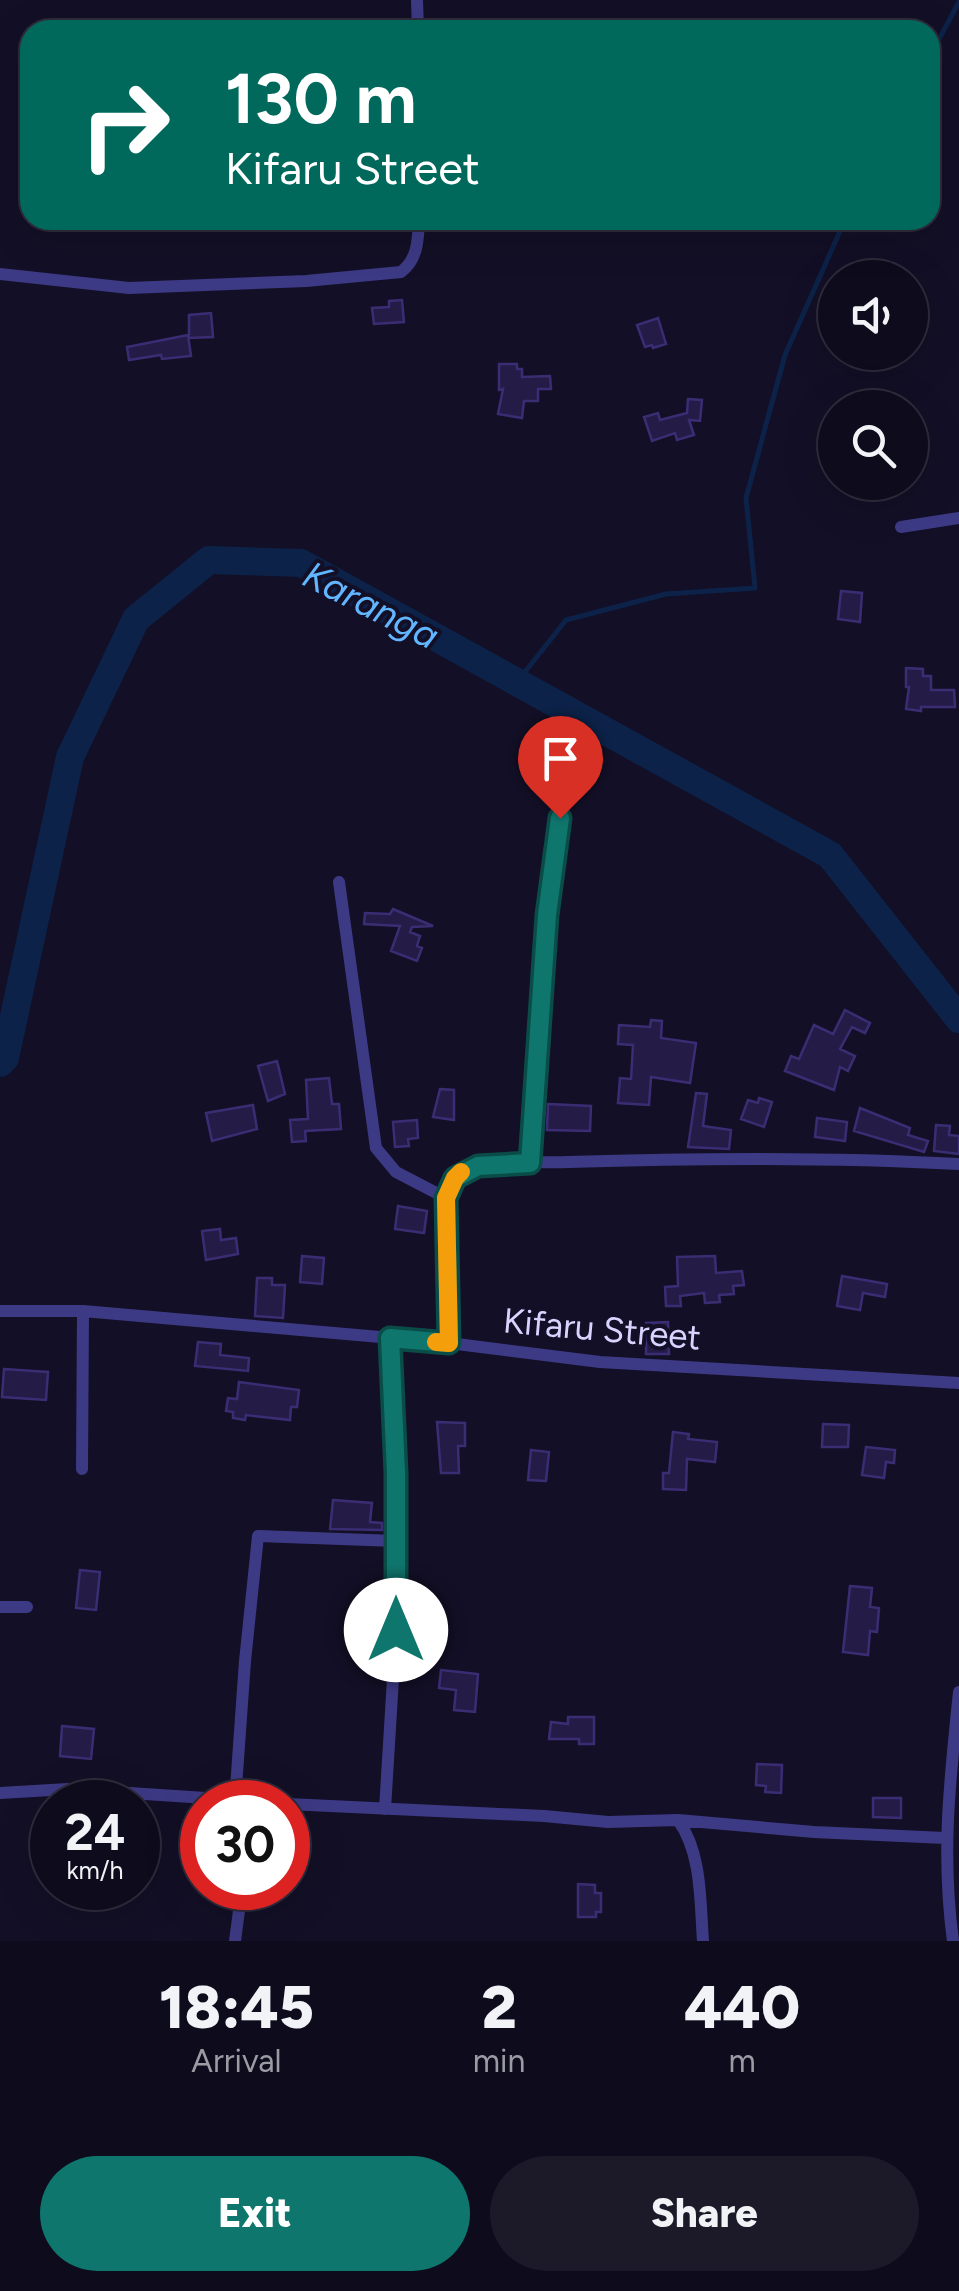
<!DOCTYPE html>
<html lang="en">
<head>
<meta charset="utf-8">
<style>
  :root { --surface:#0e0b1c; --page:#1c1929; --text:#f1f3f6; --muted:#9b9ba3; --line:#2e2b3b; --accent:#0f766e }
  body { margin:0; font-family:Figtree,sans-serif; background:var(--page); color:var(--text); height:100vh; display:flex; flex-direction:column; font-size:38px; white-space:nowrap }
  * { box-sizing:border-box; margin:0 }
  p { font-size:32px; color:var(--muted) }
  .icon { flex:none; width:55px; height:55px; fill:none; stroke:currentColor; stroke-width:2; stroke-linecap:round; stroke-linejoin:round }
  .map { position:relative; height:1941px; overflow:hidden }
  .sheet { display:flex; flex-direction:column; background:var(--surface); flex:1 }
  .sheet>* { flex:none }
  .guide { position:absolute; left:20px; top:20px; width:920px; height:210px; border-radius:30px; box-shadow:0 10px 40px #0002,0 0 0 2px var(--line); background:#00695c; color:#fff; overflow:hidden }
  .fabs { position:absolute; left:818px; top:260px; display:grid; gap:20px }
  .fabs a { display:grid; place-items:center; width:110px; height:110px; border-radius:50%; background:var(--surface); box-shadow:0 10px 40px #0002,0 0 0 2px var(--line); font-size:50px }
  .speed { position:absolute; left:30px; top:1780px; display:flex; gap:20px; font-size:50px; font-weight:700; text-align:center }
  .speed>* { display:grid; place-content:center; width:130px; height:130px; border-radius:50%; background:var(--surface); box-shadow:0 10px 40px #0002,0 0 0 2px var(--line); line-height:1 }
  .speed small { font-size:25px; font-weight:400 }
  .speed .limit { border:15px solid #d22; background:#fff; color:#111 }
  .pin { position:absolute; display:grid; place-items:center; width:85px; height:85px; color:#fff; margin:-102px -42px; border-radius:50% 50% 50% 0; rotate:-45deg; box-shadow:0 0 10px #0007 }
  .pin .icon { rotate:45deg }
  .me { position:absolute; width:110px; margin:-55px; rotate:0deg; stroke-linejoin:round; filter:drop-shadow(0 0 8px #0008) }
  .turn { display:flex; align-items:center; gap:35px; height:210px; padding:0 40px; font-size:45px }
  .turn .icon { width:130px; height:130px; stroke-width:2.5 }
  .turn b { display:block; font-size:70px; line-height:85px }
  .eta { display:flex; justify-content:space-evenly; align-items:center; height:170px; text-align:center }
  .eta b { font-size:60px; font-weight:800; line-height:70px }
  .button { display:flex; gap:20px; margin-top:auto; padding:20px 40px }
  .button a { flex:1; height:115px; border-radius:60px; background:var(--accent); color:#fff; font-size:40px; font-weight:800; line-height:115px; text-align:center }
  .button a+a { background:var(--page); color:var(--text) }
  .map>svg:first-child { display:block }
</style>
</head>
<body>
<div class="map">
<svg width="959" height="1941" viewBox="0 0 959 1941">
  <rect width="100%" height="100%" fill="#130f26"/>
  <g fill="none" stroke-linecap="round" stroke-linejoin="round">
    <!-- stream -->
    <path stroke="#0c2248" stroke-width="5" d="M 930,56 L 959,2
      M 517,682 L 566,620 L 666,594 L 755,588 L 746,498 L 785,355 L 845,220"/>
    <!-- river -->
    <path stroke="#0c2248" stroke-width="28" d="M 0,1063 L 5,1058 L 70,757 L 136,619 L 209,560 L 301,563 L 830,855 L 959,1019"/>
  </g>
  <!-- building -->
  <path fill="#241b47" stroke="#3b2d73" stroke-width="2.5" d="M 402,300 L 404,322 L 374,324 L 372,308 L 389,307 L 389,301 Z
    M 211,313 L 213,337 L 189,338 L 189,315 Z
    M 658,318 L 666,344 L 653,348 L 652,345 L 645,347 L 637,325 Z
    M 188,335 L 191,356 L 162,359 L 161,355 L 129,360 L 127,347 Z
    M 499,364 L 517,364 L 517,369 L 522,369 L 522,377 L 550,376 L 551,389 L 538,389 L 538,401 L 524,401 L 522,418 L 498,414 L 503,389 L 499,390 Z
    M 688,399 L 702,400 L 700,421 L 689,420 L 694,435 L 677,440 L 675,433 L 652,441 L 644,417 L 658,413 L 660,420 L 687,413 Z
    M 841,591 L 862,593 L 860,622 L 838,619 Z
    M 906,668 L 923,669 L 923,676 L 931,676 L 931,690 L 954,690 L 955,707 L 921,707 L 921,711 L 906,709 L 909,687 L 906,687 Z
    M 393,909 L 433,926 L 412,927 L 410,932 L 420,936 L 417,946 L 422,948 L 417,961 L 391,951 L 400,926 L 364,924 L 365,913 L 390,914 Z
    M 845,1010 L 870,1023 L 865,1033 L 852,1027 L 840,1049 L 855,1056 L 848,1071 L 840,1067 L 834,1090 L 785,1071 L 791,1056 L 799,1059 L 814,1025 L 833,1034 Z
    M 651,1020 L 662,1021 L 661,1038 L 696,1043 L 690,1083 L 651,1077 L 649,1105 L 618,1103 L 620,1078 L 631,1079 L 633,1045 L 618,1044 L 619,1025 L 650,1027 Z
    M 277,1061 L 285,1094 L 268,1101 L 258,1066 Z
    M 329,1078 L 332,1104 L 339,1104 L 341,1129 L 305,1131 L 306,1141 L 292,1142 L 290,1120 L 308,1119 L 306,1080 Z
    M 440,1089 L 454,1090 L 454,1120 L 433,1117 Z
    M 696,1093 L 707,1094 L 703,1126 L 731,1130 L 729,1149 L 688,1147 Z
    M 759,1098 L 772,1102 L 764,1127 L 741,1119 L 748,1100 L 758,1103 Z
    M 548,1104 L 591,1106 L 590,1131 L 547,1130 Z
    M 253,1105 L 257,1129 L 212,1141 L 206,1113 Z
    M 860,1108 L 910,1128 L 908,1135 L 928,1141 L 924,1152 L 854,1131 Z
    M 817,1118 L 847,1122 L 845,1141 L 815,1137 Z
    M 417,1120 L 418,1138 L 408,1139 L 409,1146 L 395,1147 L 393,1122 Z
    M 936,1125 L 950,1126 L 949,1135 L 959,1136 L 959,1154 L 934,1151 Z
    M 398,1206 L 427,1211 L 424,1233 L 395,1229 Z
    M 220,1229 L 221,1240 L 236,1238 L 238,1254 L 206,1260 L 202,1231 Z
    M 302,1256 L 324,1258 L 322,1284 L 300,1282 Z
    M 715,1256 L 716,1273 L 742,1271 L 744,1285 L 733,1286 L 734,1294 L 719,1295 L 720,1302 L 705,1303 L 704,1293 L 680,1296 L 681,1306 L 666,1306 L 665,1287 L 678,1286 L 677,1257 Z
    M 842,1276 L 887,1284 L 885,1297 L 863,1293 L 860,1310 L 837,1306 Z
    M 257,1278 L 272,1278 L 272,1285 L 285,1285 L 283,1318 L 255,1316 Z
    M 668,1322 L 669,1354 L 646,1354 L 646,1323 Z
    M 198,1342 L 221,1344 L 220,1355 L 249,1358 L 248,1371 L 195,1366 Z
    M 4,1369 L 48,1372 L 46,1400 L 2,1397 Z
    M 239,1382 L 299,1390 L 297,1407 L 291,1407 L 290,1420 L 246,1415 L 245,1420 L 233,1418 L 233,1412 L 226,1411 L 228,1398 L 237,1399 Z
    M 437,1422 L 465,1423 L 465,1446 L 458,1446 L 459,1473 L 441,1473 Z
    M 823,1424 L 849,1425 L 848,1447 L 822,1447 Z
    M 673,1432 L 689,1434 L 688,1439 L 717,1442 L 715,1462 L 687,1459 L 686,1490 L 663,1489 L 663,1473 L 669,1473 Z
    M 866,1447 L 895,1450 L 894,1463 L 886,1462 L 884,1478 L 862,1475 Z
    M 531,1450 L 549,1452 L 546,1481 L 528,1480 Z
    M 333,1500 L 372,1503 L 370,1522 L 382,1523 L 382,1530 L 330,1529 Z
    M 80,1570 L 100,1572 L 96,1610 L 76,1608 Z
    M 850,1586 L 872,1588 L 870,1607 L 879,1608 L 877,1632 L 870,1631 L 868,1655 L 843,1652 Z
    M 441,1670 L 478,1674 L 475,1712 L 454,1710 L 456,1690 L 439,1688 Z
    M 568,1717 L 594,1717 L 594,1744 L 579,1744 L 579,1739 L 549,1739 L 551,1722 L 568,1724 Z
    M 62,1726 L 94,1729 L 91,1759 L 60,1756 Z
    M 757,1764 L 782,1765 L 781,1793 L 765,1792 L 766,1786 L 756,1785 Z
    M 873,1798 L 901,1798 L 901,1818 L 873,1817 Z
    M 578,1884 L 595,1885 L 595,1893 L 601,1893 L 601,1912 L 596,1912 L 596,1917 L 578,1917 Z"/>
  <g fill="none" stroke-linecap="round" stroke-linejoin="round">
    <!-- minor -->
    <path stroke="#3d3a85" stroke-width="12" d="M 417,0 L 418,30
      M 0,274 L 129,288 L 306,281 L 401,272 C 418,259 418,240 419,220
      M 901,527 L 959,518
      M 339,882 L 376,1148 L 396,1172 L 446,1198
      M 529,1163 L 547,915 L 560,819
      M 0,1311 L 83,1311 L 449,1343 L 600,1362 L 959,1383
      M 449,1343 L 446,1198 C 450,1189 453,1177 461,1172 C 484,1159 541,1163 568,1162 C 698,1158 829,1157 959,1164
      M 82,1469 L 83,1311
      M 0,1607 L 27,1607
      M 0,1793 L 68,1789 L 269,1802
      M 235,1802 L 245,1661 L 258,1536 L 396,1541
      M 288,1804 L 544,1816 L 608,1822 L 678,1820 L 814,1832 L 945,1838
      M 385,1809 L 396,1630 L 395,1473 L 390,1338
      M 678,1820 C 702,1853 700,1901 703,1941
      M 235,1941 L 242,1888
      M 953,1941 C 941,1852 950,1780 959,1692"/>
  </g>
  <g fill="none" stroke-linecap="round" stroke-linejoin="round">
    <defs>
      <path id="route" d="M 396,1630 L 396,1473 L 390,1338 L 449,1343 L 446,1198 L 455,1178 L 478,1166 L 530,1163 L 547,915 L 560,818"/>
    </defs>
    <!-- route casing -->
    <use href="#route" stroke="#0a4d48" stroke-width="25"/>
    <!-- route -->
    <use href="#route" stroke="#0f766e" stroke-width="18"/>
    <!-- slow -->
    <path stroke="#f59e0b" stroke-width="18" d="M 436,1342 L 449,1343 L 446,1198 L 455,1178 L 461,1172"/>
  </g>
  <g text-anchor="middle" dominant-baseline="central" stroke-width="8" stroke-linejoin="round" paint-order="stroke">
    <!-- street labels -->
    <g font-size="35" fill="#d9d4ff" stroke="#130f26">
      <text transform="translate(602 1329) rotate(5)">Kifaru Street</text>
    </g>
    <!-- water labels -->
    <g font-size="38" font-style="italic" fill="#62b6ff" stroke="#130f26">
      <text transform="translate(371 605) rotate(27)">Karanga</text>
    </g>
  </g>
</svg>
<div class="fabs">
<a><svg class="icon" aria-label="sound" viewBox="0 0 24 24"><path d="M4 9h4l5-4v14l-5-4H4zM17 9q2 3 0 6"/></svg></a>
<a><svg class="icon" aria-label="search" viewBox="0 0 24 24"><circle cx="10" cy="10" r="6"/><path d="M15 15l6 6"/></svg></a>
</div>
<div class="speed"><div>24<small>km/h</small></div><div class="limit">30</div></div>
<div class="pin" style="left:560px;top:818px;background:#d93025"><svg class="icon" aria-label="arrive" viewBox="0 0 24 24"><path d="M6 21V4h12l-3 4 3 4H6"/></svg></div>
<svg class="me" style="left:396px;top:1630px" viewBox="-20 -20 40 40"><circle r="19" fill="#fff"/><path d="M0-13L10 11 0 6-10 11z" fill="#0f766e"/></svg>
<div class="guide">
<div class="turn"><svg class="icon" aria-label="right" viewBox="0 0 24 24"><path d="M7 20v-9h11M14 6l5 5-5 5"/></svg><div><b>130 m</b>Kifaru Street</div></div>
</div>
</div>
<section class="sheet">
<div class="eta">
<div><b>18:45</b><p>Arrival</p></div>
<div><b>2</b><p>min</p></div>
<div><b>440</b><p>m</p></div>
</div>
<div class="button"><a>Exit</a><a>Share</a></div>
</section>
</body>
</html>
